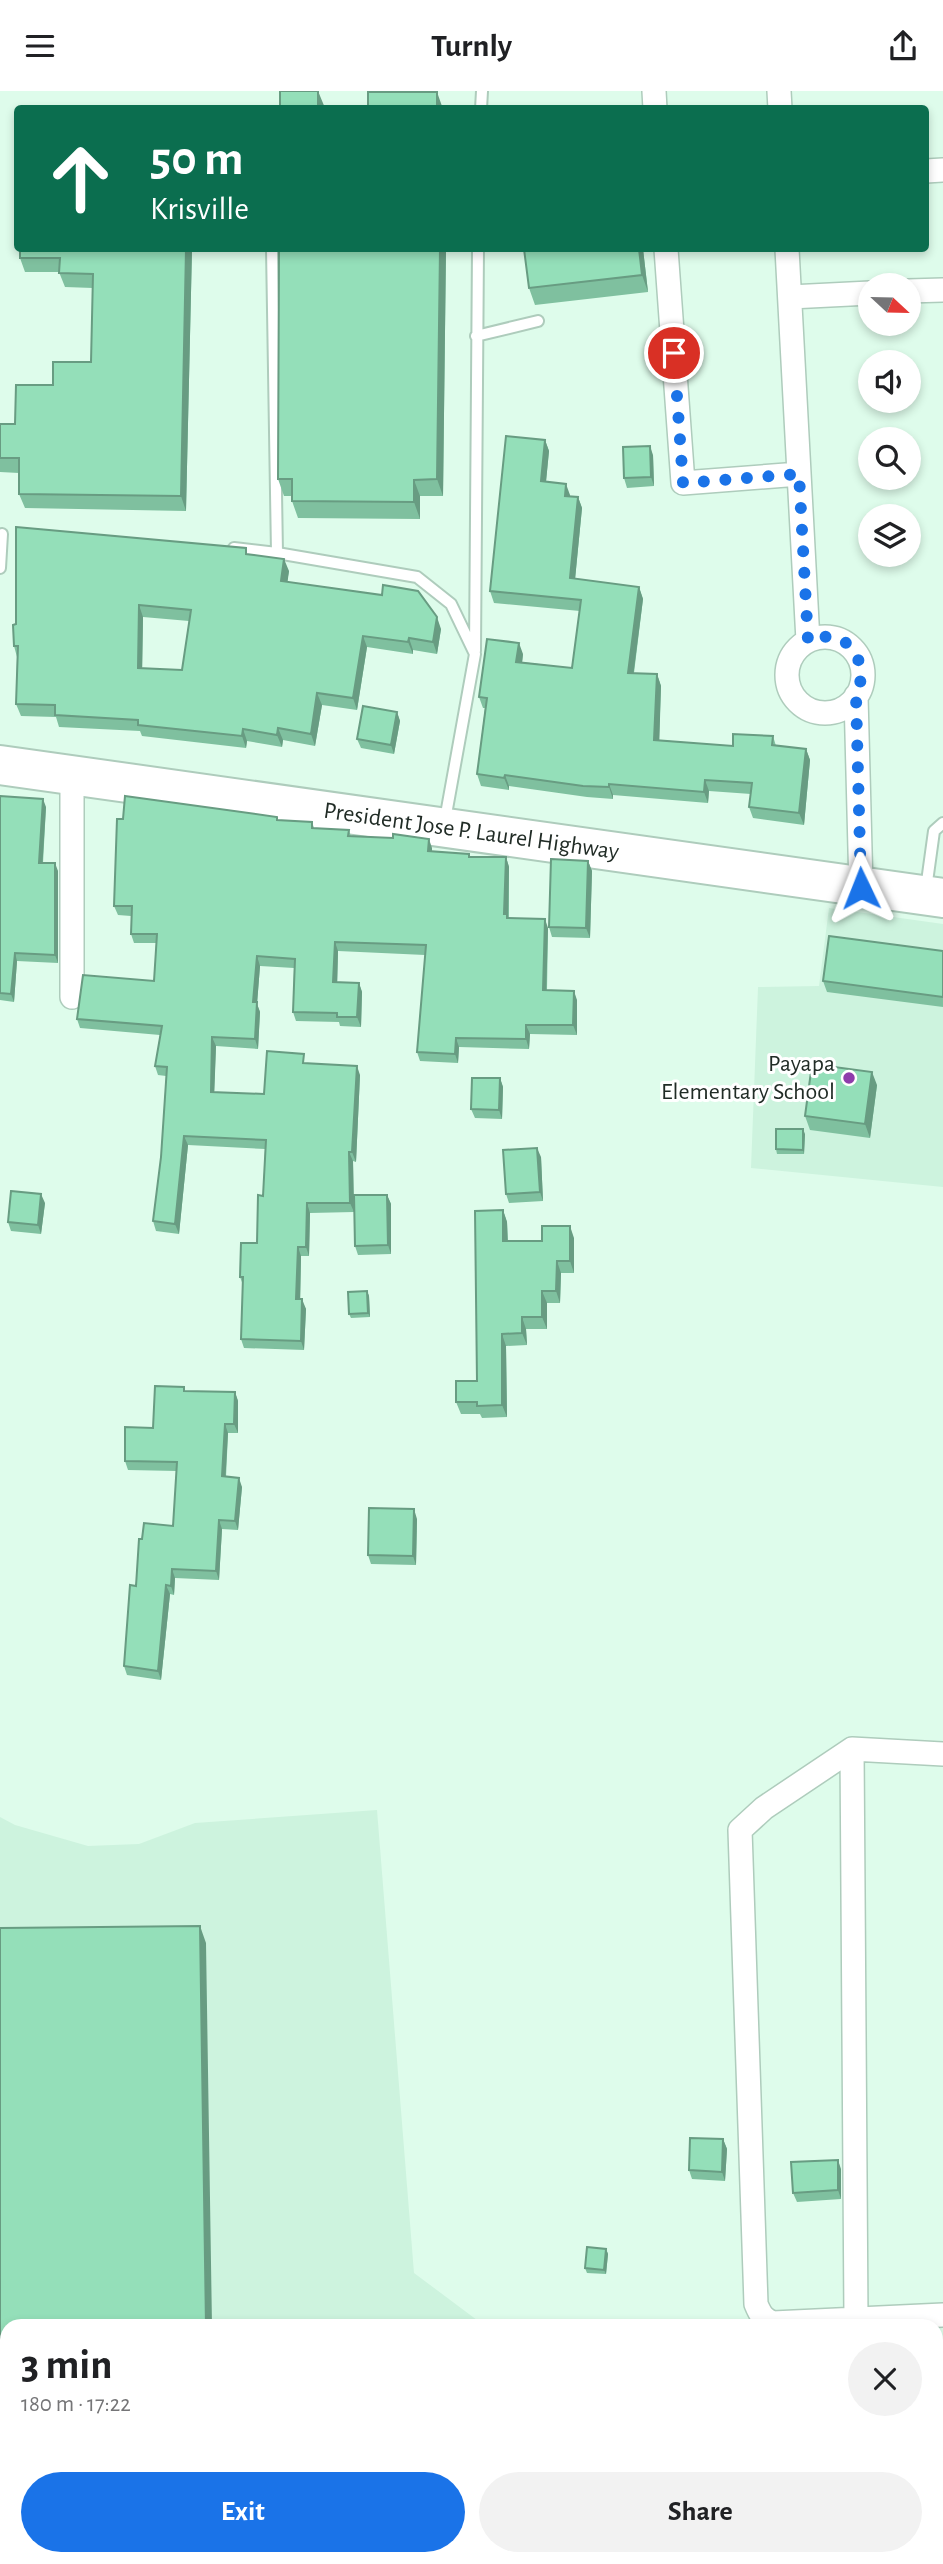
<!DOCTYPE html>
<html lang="en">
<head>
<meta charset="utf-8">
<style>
  :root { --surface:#fff; --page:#f2f2f2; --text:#202124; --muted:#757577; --accent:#1a73e8 }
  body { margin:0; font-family:"Alegreya Sans",sans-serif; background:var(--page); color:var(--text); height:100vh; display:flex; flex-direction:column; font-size:26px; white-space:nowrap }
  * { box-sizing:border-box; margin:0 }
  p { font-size:23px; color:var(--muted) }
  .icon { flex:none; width:38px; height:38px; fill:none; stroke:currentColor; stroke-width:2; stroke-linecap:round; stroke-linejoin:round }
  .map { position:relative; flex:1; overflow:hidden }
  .sheet { position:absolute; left:0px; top:2228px; width:943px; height:247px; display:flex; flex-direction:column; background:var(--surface); border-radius:21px 21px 0 0; box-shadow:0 4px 10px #0003 }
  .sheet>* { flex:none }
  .top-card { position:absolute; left:14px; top:14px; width:915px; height:147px; border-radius:7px; box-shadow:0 4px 10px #0003; background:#0b6e4f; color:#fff; overflow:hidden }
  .needle { width:46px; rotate:112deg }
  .buttons { position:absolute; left:858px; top:182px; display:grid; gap:14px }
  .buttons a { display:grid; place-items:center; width:63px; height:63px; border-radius:50%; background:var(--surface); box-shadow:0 4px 10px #0003; font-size:35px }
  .pin { position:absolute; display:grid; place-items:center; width:60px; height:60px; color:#fff; margin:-30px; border:4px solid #fff; border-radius:50%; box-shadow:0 2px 7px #0007 }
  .me { position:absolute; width:77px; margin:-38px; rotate:358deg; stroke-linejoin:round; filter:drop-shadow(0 0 5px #0008) }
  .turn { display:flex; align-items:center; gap:24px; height:147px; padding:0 21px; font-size:32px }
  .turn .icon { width:91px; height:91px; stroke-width:2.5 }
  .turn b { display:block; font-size:49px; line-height:60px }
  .round { display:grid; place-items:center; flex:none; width:74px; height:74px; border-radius:37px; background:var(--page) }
  .headline { display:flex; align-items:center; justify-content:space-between; height:119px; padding:0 21px }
  h1 { font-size:42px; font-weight:600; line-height:52px }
  .button { display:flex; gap:14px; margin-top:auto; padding:14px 21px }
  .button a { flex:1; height:80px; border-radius:42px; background:var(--accent); color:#fff; font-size:28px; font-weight:600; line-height:80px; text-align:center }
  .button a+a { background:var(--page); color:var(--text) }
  header { display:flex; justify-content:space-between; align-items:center; height:91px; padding:0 21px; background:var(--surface); font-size:32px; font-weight:600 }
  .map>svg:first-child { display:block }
</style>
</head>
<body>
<header><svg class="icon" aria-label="menu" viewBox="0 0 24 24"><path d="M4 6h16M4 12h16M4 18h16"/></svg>Turnly<svg class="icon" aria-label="share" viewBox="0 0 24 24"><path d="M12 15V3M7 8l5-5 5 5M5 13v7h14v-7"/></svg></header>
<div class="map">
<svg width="943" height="2473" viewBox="0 0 943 2473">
  <rect width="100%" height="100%" fill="#defceb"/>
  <!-- built -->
  <path fill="#cdf3de" d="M 829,817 L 943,833 L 943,1096 L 751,1077 L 758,896 L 819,895 Z
    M 377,1719 L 414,2182 L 485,2235 L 7,2235 L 7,2468 L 936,2468 L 936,2358 L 943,2357 L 943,2473 L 0,2473 L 0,1726 L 15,1734 L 88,1755 L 139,1753 L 195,1732 Z"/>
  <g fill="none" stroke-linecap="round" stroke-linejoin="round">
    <defs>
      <path id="lane" d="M 481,18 L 482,0
        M 272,158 L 277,462
        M 476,245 L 538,230
        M 234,457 L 277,462 L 417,486 L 451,513 L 475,563 L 445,729
        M 0,477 L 2,443
        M 475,560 L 478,158
        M 926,798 L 934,740 L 943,732
        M 936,2387 L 943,2389
        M 726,2468 L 726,2473
        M 849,2468 L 850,2473"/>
      <path id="street" d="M 654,0 L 655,18
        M 779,0 L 780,18
        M 926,80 L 943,79
        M 666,158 L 683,392 L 799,383
        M 787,158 L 808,550
        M 908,200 L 943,199
        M 790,206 L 870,202
        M787 584a38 38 0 1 1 76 0a38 38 0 1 1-76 0Z
        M 856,605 L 861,797
        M 72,906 L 72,685
        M 852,1658 L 856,2228
        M 943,1663 L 852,1658 L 764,1717 L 740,1739 L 756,2213 C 760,2223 763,2228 773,2232 L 943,2224
        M 359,2468 L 359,2473"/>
      <g id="highway">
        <path id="s1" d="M 0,674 L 943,807"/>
      </g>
    </defs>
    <!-- lane casing -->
    <use href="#lane" stroke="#aeccbc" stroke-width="14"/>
    <!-- street casing -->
    <use href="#street" stroke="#aeccbc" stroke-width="26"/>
    <!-- highway casing -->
    <use href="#highway" stroke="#aeccbc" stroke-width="42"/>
    <!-- lane -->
    <use href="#lane" stroke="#fff" stroke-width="10"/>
    <!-- street -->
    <use href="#street" stroke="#fff" stroke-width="23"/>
    <!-- highway -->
    <use href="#highway" stroke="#fff" stroke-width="38"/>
  </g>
  <!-- wall -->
  <path fill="#7fc09f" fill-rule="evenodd" d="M 20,158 L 192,158 L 186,420 L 25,417 L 19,403 L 19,382 L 0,381 L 0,333 L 15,333 L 53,294 L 91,271 L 93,197 L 65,196 L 59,181 L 25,181 L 20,167 Z
    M 446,158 L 443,405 L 420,405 L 420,428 L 298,427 L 292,410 L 292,405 L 284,405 L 278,388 Z
    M 524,158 L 643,158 L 648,201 L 535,214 L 529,197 Z
    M 545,349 L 549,360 L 546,390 L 570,404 L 570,405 L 578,406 L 582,417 L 575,488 L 639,496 L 643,508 L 634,582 L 657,583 L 661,595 L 659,649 L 733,655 L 773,645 L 776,655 L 806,658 L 810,669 L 804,734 L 753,727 L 749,716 L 751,703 L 709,700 L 708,712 L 613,704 L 613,708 L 587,706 L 509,695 L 509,699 L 481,695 L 477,683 L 485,617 L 483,617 L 479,606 L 523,563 L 522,571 L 572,577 L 580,520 L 494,512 L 490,500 Z
    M 653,364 L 654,395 L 627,397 L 624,387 Z
    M 248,463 L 289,480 L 287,491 L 441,538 L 437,563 L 413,559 L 413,563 L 367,556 L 357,619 L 322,614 L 315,655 L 283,649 L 282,656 L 247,650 L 246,657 L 142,645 L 140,640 L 59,636 L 56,626 L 21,625 L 16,613 L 17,566 L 14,555 L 16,533 ZM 143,526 L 189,530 L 182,579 L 142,577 Z
    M 397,621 L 400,630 L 394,663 L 361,657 L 357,648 Z
    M 0,705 L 46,716 L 43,772 L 58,780 L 58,872 L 17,870 L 14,911 L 0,909 Z
    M 277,726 L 278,729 L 312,731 L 314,737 L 349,739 L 351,746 L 432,757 L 432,760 L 469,763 L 470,766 L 506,766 L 509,776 L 509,827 L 548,837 L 547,899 L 577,909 L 577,944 L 530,943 L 529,958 L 459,956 L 458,972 L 420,970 L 417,961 L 425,864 L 338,860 L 337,891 L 359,892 L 362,901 L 361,936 L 340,935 L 339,931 L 296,930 L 293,921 L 294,877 L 260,875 L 257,913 L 260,921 L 258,958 L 216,955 L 214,1001 L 264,1003 L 307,972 L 360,984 L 356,1071 L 353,1070 L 354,1121 L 310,1122 L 309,1165 L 301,1165 L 300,1208 L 306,1218 L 304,1259 L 244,1257 L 241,1248 L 243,1194 L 240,1186 L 257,1152 L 263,1105 L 265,1058 L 188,1054 L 179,1143 L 156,1140 L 153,1130 L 161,1066 L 166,985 L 158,984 L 155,975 L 160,944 L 80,937 L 77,928 L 154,890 L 156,852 L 134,852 L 131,843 L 131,825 L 118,824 L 114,815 Z
    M 588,770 L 592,780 L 590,847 L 552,846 L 549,836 Z
    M 943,860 L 943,916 L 827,901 L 823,890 Z
    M 500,987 L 503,996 L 502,1028 L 475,1027 L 471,1018 Z
    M 877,994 L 870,1047 L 810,1039 L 805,1025 Z
    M 805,1043 L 804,1063 L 777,1063 L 776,1058 Z
    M 541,1066 L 543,1110 L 509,1112 L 506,1103 Z
    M 387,1104 L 391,1113 L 391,1163 L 358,1164 L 355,1155 Z
    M 45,1112 L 41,1143 L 11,1140 L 8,1131 Z
    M 503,1119 L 507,1131 L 508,1150 L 542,1150 L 574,1147 L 574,1182 L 561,1182 L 560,1212 L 547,1212 L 547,1238 L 526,1238 L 527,1254 L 506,1255 L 507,1326 L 482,1327 L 480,1323 L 461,1323 L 456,1311 L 477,1290 Z
    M 367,1200 L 369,1205 L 370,1226 L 351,1227 L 349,1223 Z
    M 186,1300 L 235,1301 L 238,1310 L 238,1342 L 228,1342 L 226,1386 L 242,1396 L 238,1439 L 222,1438 L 219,1489 L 175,1487 L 174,1504 L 170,1503 L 161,1589 L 127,1584 L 124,1575 L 142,1448 L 173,1435 L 177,1380 L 128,1379 L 125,1370 Z
    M 417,1428 L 416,1474 L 371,1473 L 368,1464 Z
    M 723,2048 L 727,2058 L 725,2090 L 692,2088 L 689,2079 Z
    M 841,2078 L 841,2108 L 797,2111 L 793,2102 Z
    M 606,2158 L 608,2163 L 606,2183 L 587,2182 L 585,2177 Z"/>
  <!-- shaded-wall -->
  <path fill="#689c82" d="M 318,0 L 325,17 L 325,18 L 318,18 Z
    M 437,1 L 443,18 L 437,18 Z
    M 186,158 L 192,158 L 186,420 L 181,405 Z
    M 440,158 L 446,158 L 443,405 L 437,388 Z
    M 639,158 L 643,158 L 648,201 L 642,184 Z
    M 545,349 L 549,360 L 545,401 L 541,390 Z
    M 650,355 L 653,364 L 654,395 L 651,386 Z
    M 414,389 L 420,405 L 420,428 L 414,411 Z
    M 566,393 L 570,404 L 569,416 L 565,405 Z
    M 578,406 L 582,417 L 574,499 L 570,487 Z
    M 284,468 L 289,480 L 286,502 L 281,490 Z
    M 639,496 L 643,508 L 632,594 L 628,582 Z
    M 139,514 L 143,526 L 142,589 L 138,577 Z
    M 437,526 L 441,538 L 437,563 L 433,551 Z
    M 363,545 L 367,556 L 357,619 L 353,607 Z
    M 409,547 L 413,559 L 413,563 L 408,551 Z
    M 519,552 L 523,563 L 521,582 L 516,571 Z
    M 657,583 L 661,595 L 659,660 L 654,649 Z
    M 317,602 L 322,614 L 315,655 L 311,643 Z
    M 397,621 L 400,630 L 394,663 L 391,654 Z
    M 278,637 L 283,649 L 282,656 L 277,644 Z
    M 243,638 L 247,650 L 246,657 L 242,645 Z
    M 806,658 L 810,669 L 804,734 L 799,722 Z
    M 505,684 L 509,695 L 509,699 L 504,687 Z
    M 705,689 L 709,700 L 708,712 L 704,701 Z
    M 609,693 L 613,704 L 613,708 L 609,696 Z
    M 43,708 L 46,716 L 42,780 L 39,772 Z
    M 429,748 L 432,757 L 432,769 L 428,760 Z
    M 506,766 L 509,776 L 508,826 L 510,833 L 504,823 Z
    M 588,770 L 592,780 L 590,847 L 586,837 Z
    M 55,772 L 58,780 L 58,872 L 55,864 Z
    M 545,828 L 548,837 L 546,909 L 543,899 Z
    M 335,851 L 338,860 L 337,901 L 333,891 Z
    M 15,862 L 17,870 L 14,911 L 11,903 Z
    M 257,865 L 260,875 L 257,913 L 260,921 L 258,958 L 255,948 L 253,911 Z
    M 359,892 L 362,901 L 361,936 L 357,926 Z
    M 574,900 L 577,909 L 577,944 L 573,934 Z
    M 526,934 L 530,943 L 529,958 L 526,948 Z
    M 212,946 L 216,955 L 214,1010 L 211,1001 Z
    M 456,947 L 459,956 L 458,972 L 455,963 Z
    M 357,975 L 360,984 L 356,1071 L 352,1061 Z
    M 872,981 L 877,994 L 870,1047 L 865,1033 Z
    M 500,987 L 503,996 L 502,1028 L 499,1019 Z
    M 803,1038 L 805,1043 L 804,1063 L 803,1059 Z
    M 184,1045 L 188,1054 L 179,1143 L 175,1133 Z
    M 537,1057 L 541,1066 L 543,1110 L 540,1101 Z
    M 349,1061 L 353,1070 L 354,1121 L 350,1112 Z
    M 41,1103 L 45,1112 L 41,1143 L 38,1134 Z
    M 387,1104 L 391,1113 L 391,1163 L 388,1154 Z
    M 307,1112 L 310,1122 L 309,1165 L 306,1156 Z
    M 503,1119 L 507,1131 L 508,1162 L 503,1150 Z
    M 570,1135 L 574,1147 L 574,1182 L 570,1170 Z
    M 298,1156 L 301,1165 L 300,1218 L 296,1208 Z
    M 557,1170 L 561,1182 L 560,1212 L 556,1200 Z
    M 367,1200 L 369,1205 L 370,1226 L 368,1222 Z
    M 542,1200 L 547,1212 L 547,1238 L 542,1226 Z
    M 302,1208 L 306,1218 L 304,1259 L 301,1250 Z
    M 522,1226 L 526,1238 L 527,1254 L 522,1242 Z
    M 502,1243 L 506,1255 L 507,1326 L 502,1314 Z
    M 235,1301 L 238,1310 L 238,1342 L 234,1333 Z
    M 225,1333 L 228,1342 L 225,1394 L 222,1385 Z
    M 239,1387 L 242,1396 L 238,1439 L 235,1430 Z
    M 414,1418 L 417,1428 L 416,1474 L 413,1465 Z
    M 219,1429 L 222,1438 L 219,1489 L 216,1480 Z
    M 172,1478 L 175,1487 L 174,1504 L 171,1495 Z
    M 166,1494 L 170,1503 L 161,1589 L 158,1580 Z
    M 200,1835 L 206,1852 L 212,2235 L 206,2235 Z
    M 723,2048 L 727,2058 L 725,2090 L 722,2081 Z
    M 838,2069 L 841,2078 L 841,2108 L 838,2099 Z
    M 606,2158 L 608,2163 L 606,2183 L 604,2179 Z
    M 209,2468 L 215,2468 L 215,2473 L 209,2473 Z"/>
  <!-- building -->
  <path fill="#94dfb9" stroke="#689c82" stroke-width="2" fill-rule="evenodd" d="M 280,0 L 318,0 L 318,18 L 280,18 Z
    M 368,1 L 437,1 L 437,18 L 368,18 Z
    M 20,158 L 186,158 L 181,405 L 19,403 L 19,367 L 0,367 L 0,333 L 15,333 L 16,294 L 53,294 L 53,271 L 91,271 L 93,183 L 59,182 L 60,167 L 20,167 Z
    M 279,158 L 440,158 L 437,388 L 414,389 L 414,411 L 292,410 L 292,388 L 278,388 Z
    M 524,158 L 639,158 L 642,184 L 529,197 Z
    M 506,345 L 545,349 L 541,390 L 566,393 L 565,405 L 578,406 L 570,487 L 639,496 L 628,582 L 657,583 L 654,649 L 733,655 L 733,643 L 773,645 L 772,654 L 806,658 L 799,722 L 749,716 L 752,692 L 705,689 L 704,701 L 609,693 L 609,696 L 583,695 L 505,684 L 504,687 L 477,683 L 487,607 L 479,606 L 487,548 L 519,552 L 516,571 L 572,577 L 581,509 L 490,500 Z
    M 650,355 L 651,386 L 624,387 L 623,356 Z
    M 16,436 L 246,457 L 246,463 L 284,468 L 281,490 L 382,504 L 383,494 L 418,500 L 437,526 L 433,551 L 409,547 L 408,551 L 363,545 L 353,607 L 317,602 L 311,643 L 278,637 L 277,644 L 243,638 L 242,645 L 138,634 L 138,629 L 55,624 L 55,614 L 16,613 L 18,555 L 14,555 L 13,534 L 16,533 ZM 139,514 L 191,519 L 182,579 L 138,577 Z
    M 363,615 L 397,621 L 391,654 L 357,648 Z
    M 0,705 L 43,708 L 39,772 L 55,772 L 55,864 L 15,862 L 11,903 L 0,902 Z
    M 125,705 L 277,726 L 277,729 L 312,731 L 312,737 L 349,739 L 348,745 L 393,747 L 393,743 L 429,748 L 428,760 L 469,763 L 469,766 L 506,766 L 504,823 L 507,823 L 507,827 L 545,828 L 543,899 L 574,900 L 573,934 L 526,934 L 526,948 L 456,947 L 455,963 L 417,961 L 426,854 L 335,851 L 333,891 L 359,892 L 357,926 L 337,926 L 337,922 L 293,921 L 295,868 L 257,865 L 253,911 L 257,911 L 255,948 L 212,946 L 211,1001 L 264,1003 L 267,960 L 304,963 L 303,972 L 357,975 L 352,1061 L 349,1061 L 350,1112 L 307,1112 L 306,1156 L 298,1156 L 296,1208 L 302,1208 L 301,1250 L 241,1248 L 243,1186 L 240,1186 L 241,1152 L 257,1152 L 258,1104 L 263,1105 L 266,1049 L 184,1045 L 175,1133 L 153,1130 L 161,1066 L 167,976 L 155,975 L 162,935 L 77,928 L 83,884 L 154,890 L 157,843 L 131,843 L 132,815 L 114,815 L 117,728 L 123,728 Z
    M 551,768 L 588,770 L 586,837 L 549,836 Z
    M 829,845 L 943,860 L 943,906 L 823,890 Z
    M 812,973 L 872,981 L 865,1033 L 805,1025 Z
    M 472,987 L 500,987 L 499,1019 L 471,1018 Z
    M 776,1038 L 803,1038 L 803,1059 L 776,1058 Z
    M 537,1057 L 540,1101 L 506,1103 L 503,1059 Z
    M 11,1100 L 41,1103 L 38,1134 L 8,1131 Z
    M 354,1104 L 387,1104 L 388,1154 L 355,1155 Z
    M 503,1119 L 503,1150 L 542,1150 L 542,1135 L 570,1135 L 570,1170 L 557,1170 L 556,1200 L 542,1200 L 542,1226 L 522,1226 L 522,1242 L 502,1243 L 502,1314 L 477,1315 L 477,1311 L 456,1311 L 456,1290 L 477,1290 L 475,1120 Z
    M 367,1200 L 368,1222 L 349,1223 L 348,1201 Z
    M 155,1295 L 184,1296 L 184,1300 L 235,1301 L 234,1333 L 225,1333 L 222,1385 L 239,1387 L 235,1430 L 219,1429 L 216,1480 L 172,1478 L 171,1495 L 166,1494 L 158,1580 L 124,1575 L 130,1494 L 136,1495 L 139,1448 L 142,1448 L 144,1432 L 173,1435 L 177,1371 L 125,1370 L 125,1336 L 153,1337 Z
    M 369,1417 L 414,1418 L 413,1465 L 368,1464 Z
    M 200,1835 L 206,2235 L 7,2235 L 7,2468 L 209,2468 L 209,2473 L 0,2473 L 0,1837 Z
    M 690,2047 L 723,2048 L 722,2081 L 689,2079 Z
    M 838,2069 L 838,2099 L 793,2102 L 791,2071 Z
    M 587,2156 L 606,2158 L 604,2179 L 585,2177 Z"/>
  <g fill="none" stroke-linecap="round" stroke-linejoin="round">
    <!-- route -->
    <path stroke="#1a73e8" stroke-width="12" stroke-dasharray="0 21.6" d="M 674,262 L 683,392 L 799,383 L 808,550 C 846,533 872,570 856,605 L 861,797"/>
  </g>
  <!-- markers -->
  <circle fill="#8e3cab" stroke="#fff" stroke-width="2.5" cx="849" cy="987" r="7"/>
  <g text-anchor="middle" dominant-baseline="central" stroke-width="6" stroke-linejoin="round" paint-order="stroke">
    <!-- street labels -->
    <g font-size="24" fill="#212c26" stroke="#fff">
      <text stroke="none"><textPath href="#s1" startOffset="476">President Jose P. Laurel Highway</textPath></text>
    </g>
    <!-- poi labels -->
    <g font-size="24" fill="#212c26" stroke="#fff" text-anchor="end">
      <text x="835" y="973">Payapa<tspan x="835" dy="28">Elementary School</tspan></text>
    </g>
  </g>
</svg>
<div class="buttons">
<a><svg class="needle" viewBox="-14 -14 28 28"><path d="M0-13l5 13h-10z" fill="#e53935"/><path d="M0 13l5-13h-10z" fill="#757577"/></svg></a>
<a><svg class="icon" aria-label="sound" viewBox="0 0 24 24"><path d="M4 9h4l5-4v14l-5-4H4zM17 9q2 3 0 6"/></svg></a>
<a><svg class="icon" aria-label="search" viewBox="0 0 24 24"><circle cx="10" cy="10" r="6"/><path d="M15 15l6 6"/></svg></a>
<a><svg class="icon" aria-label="layers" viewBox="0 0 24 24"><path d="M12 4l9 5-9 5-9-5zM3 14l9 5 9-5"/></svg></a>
</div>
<div class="pin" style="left:674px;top:262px;background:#d93025"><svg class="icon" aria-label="arrive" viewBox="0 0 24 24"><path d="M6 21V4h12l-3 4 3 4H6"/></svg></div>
<svg class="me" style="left:861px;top:797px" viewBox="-20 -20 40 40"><path d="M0-17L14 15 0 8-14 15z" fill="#1a73e8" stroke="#fff" stroke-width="4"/></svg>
<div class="top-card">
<div class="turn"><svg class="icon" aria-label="ahead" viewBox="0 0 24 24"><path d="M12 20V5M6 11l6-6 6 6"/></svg><div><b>50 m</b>Krisville</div></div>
</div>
<section class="sheet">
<div class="headline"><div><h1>3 min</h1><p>180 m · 17:22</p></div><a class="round"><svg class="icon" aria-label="close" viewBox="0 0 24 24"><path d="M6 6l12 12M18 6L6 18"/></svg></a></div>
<div class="button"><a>Exit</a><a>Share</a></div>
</section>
</div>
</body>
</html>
